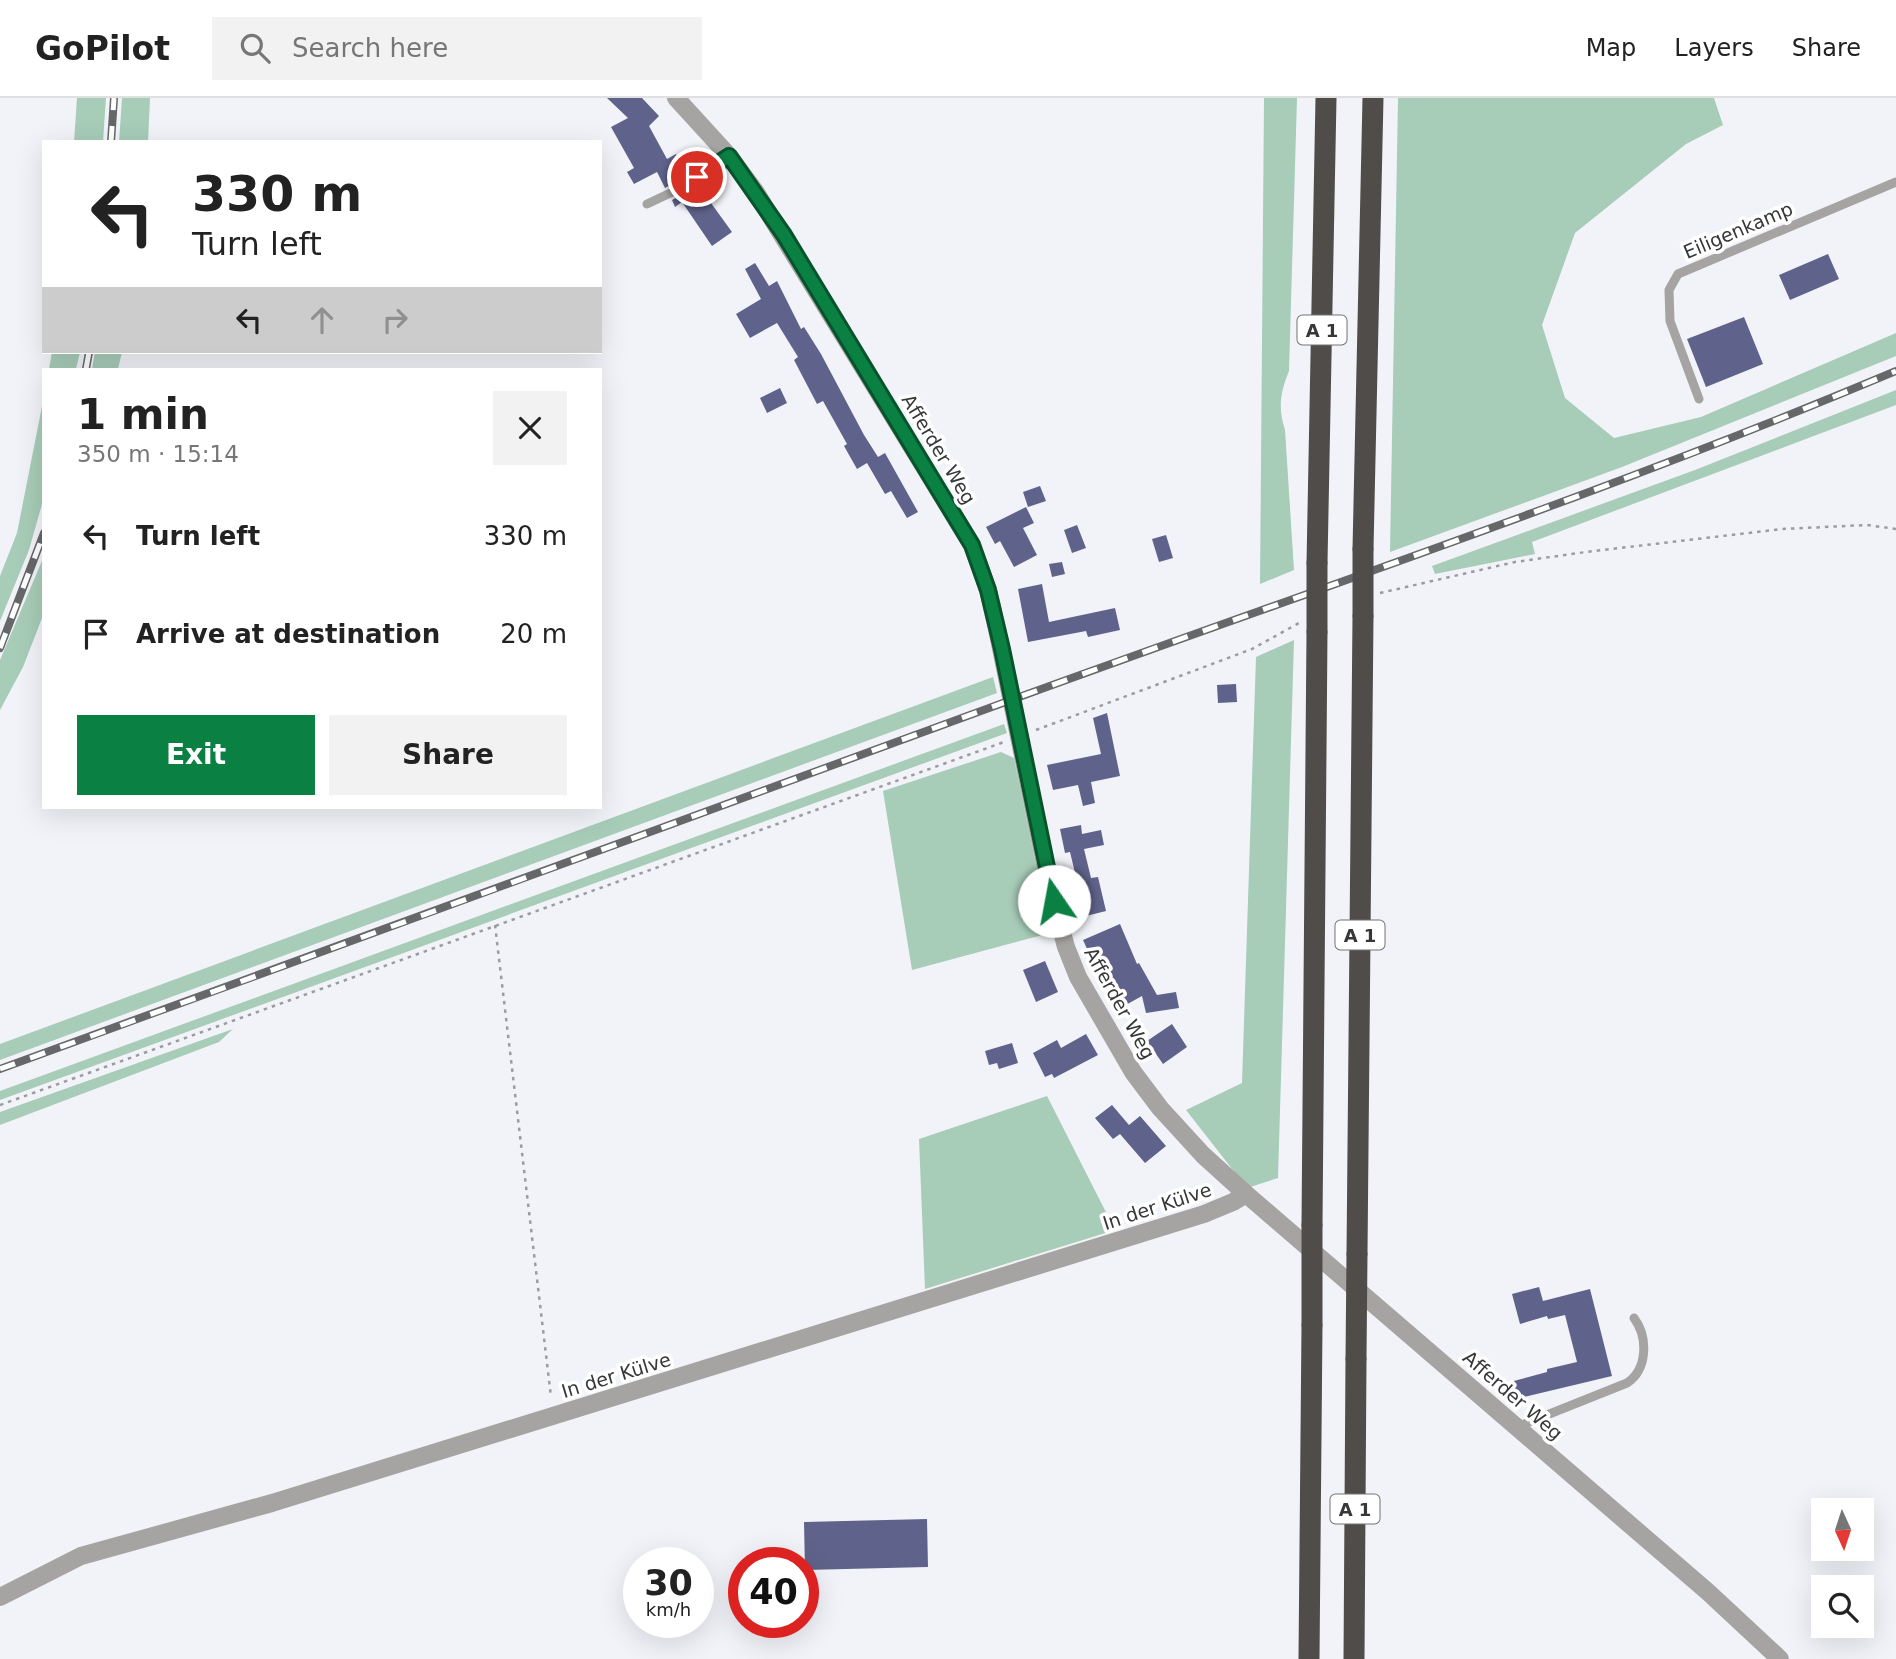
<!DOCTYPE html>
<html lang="en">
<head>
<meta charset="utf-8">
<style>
  :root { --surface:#fff; --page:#f2f2f2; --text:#222; --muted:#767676; --line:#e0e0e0; --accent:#0b8043 }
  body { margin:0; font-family:"DejaVu Sans",sans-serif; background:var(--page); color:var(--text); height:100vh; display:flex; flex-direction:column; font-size:26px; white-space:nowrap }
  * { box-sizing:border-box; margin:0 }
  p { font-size:23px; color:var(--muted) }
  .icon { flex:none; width:38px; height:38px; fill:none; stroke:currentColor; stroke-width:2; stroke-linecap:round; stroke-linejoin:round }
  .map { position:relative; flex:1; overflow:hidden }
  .panel { position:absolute; left:42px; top:270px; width:560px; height:441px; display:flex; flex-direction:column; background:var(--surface); border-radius:0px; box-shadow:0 7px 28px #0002 }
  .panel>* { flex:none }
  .top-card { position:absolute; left:42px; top:42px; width:560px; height:214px; border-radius:0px; box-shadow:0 7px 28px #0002; background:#fff; color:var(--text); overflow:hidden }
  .needle { width:46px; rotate:177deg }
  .fabs { position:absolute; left:1811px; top:1400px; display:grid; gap:14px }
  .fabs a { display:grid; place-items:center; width:63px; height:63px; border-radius:0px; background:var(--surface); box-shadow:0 7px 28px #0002; font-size:35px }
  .speed { position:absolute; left:623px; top:1449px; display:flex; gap:14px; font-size:35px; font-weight:700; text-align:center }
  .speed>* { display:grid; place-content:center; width:91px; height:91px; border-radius:50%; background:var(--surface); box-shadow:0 7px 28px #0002; line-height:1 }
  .speed small { font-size:18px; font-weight:400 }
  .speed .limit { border:10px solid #d22; background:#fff; color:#111 }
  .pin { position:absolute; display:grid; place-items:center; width:60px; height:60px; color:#fff; margin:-30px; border:4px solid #fff; border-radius:50%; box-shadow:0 2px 7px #0007 }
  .me { position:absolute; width:77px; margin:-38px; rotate:348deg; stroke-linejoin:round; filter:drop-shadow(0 0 5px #0008) }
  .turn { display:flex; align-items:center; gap:24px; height:147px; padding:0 35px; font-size:32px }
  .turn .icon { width:91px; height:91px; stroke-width:2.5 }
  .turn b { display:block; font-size:49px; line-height:60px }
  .lanes { display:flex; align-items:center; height:66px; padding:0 35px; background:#0003; justify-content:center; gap:35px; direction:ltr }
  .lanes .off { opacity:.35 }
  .round { display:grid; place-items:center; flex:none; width:74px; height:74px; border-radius:0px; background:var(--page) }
  .head { display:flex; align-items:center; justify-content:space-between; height:119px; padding:0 35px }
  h1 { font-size:42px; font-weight:600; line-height:52px }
  .button { display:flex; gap:14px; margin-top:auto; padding:14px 35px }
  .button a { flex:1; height:80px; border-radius:0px; background:var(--accent); color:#fff; font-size:28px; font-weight:600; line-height:80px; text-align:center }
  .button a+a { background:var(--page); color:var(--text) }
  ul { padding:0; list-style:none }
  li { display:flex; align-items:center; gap:21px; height:98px; padding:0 35px }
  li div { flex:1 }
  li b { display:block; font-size:26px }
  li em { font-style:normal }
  header { display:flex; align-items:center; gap:42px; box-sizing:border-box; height:98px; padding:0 35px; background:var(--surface); border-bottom:2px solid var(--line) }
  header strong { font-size:33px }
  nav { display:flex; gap:38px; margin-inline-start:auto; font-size:24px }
  .search { width:490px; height:63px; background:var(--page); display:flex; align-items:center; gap:18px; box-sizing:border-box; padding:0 24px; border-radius:0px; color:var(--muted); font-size:26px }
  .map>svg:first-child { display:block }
</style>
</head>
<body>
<header>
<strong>GoPilot</strong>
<div class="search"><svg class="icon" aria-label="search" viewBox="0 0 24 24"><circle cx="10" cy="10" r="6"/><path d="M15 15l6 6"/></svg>Search here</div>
<nav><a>Map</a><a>Layers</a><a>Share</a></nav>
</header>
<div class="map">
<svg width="1896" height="1561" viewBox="0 0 1896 1561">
  <rect width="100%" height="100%" fill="#f2f3f8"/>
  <!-- green -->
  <path fill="#a7ccb8" d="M 77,0 L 106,0 L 103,44 L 74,44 Z
    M 122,0 L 150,0 L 148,44 L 119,44 Z
    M 1264,0 L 1297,0 L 1289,273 C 1280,295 1278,310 1285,332 L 1294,472 L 1260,486 Z
    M 1398,0 L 1714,0 L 1723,27 L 1686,46 L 1575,135 L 1542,227 L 1565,300 L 1614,340 L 1701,319 L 1896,235 L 1896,258 L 1622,369 L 1390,454 Z
    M 52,254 L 80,254 L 76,271 L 49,271 Z
    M 95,254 L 122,254 L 118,271 L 92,271 Z
    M 1896,292 L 1896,307 L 1532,444 L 1535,456 L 1435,476 L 1432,468 L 1695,372 Z
    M 44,298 L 44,399 L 29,452 L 0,523 L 0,478 L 17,435 Z
    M 44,458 L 44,515 L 23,569 L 0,612 L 0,562 Z
    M 1294,542 L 1278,1080 L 1247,1090 L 1186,1012 L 1242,985 L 1256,559 Z
    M 993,579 L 997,595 L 0,962 L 0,946 Z
    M 1004,626 L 1007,635 L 0,1002 L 0,993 Z
    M 1001,654 L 1014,660 L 1050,835 L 912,872 L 883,693 Z
    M 233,931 L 219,944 L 0,1027 L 0,1014 Z
    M 1047,998 L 1115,1132 L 925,1191 L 919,1041 Z"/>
  <!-- building -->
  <path fill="#5f638b" d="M 607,0 L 642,0 L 659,18 L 649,28 L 667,61 L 676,56 L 688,77 L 665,90 L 657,74 L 634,86 L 627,74 L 634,70 L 611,29 L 628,20 Z
    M 694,90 L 698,97 L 703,94 L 732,134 L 712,148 L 682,104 L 675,109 L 672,102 Z
    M 1828,156 L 1839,181 L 1790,202 L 1779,177 Z
    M 755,165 L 769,188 L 777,183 L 801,231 L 804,229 L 821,256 L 864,337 L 878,359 L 885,355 L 918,414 L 907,420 L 891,393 L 885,396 L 867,365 L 857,371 L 844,348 L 847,346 L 823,303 L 817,306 L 794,262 L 798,259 L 777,225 L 750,240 L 736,216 L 761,201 L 745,171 Z
    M 1744,219 L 1763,266 L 1706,289 L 1687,241 Z
    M 780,290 L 787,305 L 767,315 L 760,300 Z
    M 1040,388 L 1046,403 L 1028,409 L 1023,394 Z
    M 1026,409 L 1034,425 L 1023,430 L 1037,457 L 1014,469 L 1000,443 L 995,446 L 986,429 Z
    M 1077,427 L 1086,450 L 1072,455 L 1064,432 Z
    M 1166,437 L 1173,460 L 1159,464 L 1152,441 Z
    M 1062,464 L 1065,476 L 1052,479 L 1049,466 Z
    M 1042,486 L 1049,524 L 1115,510 L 1120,532 L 1088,539 L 1086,533 L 1028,544 L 1018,491 Z
    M 1236,586 L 1237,604 L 1218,605 L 1217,587 Z
    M 1107,615 L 1120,678 L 1091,684 L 1095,705 L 1083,708 L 1078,687 L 1053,692 L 1047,667 L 1101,656 L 1093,620 Z
    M 1081,727 L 1082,736 L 1101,732 L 1104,747 L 1084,751 L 1091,780 L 1098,779 L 1106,813 L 1078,820 L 1069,785 L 1077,783 L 1070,754 L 1065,755 L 1060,731 Z
    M 1120,826 L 1137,866 L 1139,865 L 1157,897 L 1176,894 L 1179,910 L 1146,915 L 1142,898 L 1122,909 L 1120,905 L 1118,906 L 1097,867 L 1095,868 L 1083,842 Z
    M 1045,863 L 1058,894 L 1036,904 L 1023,872 Z
    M 1172,926 L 1187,949 L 1163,966 L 1147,943 Z
    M 1086,936 L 1098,957 L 1054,980 L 1052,976 L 1045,979 L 1033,955 L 1057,942 L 1061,950 Z
    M 1012,945 L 1018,965 L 999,971 L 997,965 L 989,967 L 985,953 Z
    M 1112,1007 L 1129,1027 L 1140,1018 L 1166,1048 L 1145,1065 L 1120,1036 L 1113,1041 L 1095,1020 Z
    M 1539,1189 L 1543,1203 L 1590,1191 L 1612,1278 L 1511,1302 L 1495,1288 L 1547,1274 L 1547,1271 L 1577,1264 L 1565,1217 L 1548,1221 L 1547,1218 L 1520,1226 L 1512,1196 Z
    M 927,1421 L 928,1469 L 805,1472 L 804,1424 Z"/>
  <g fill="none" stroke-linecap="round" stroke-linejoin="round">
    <!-- path -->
    <path stroke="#9b9c9f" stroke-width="2.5" stroke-dasharray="3.5 5" stroke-linecap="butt" d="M 1380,495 L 1515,464 L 1586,454 L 1782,431 L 1867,427 L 1896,431
      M 1036,632 L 1252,551 L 1299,525
      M 495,827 L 551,1299
      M 0,1007 L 1004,644"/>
    <!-- service -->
    <path stroke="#a6a4a3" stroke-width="9" d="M 647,106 L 681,90 L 729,58
      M 1699,301 L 1670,223 L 1669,192 L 1678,176 L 1896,84
      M 1517,1329 L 1627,1285 C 1648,1271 1648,1239 1634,1220"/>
    <!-- minor -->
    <path stroke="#a6a4a3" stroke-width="18" d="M 0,1499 L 81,1458 L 272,1405 L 1204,1116 L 1233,1104 L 1246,1096"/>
    <!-- tertiary -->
    <path stroke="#a6a4a3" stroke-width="18" d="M 676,0 L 729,58 L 755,93 L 972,447 L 988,492 L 997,531 L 1049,785 L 1066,849 L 1078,879 L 1133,974 L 1160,1010 L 1203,1057 L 1246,1096 L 1708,1494 L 1780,1561"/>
    <!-- motorway -->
    <path stroke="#504c4a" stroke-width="21" d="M 1363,451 L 1373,0
      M 1317,465 L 1326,0
      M 1312,1127 L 1317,534
      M 1357,1156 L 1363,518
      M 1309,1561 L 1312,1227
      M 1354,1561 L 1356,1261"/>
    <defs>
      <path id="rail" d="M 111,44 L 114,0
        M 86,271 L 89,254
        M 0,550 L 44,435
        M 0,971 C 337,849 674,725 1011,602 C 1307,494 1606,395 1896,273"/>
    </defs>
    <!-- rail casing -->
    <use href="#rail" stroke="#666769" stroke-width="8"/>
    <!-- rail -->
    <use href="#rail" stroke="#fff" stroke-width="5" stroke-dasharray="16" stroke-linecap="butt"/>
    <!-- motorway-bridge -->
    <path stroke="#504c4a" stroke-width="21" d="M 1363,518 L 1363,451
      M 1317,534 L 1317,465
      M 1312,1227 L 1312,1127
      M 1356,1261 L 1357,1156"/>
  </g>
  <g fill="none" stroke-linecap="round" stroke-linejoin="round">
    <defs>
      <path id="route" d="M 697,79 L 729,58 L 784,137 L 972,447 L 988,492 L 1002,551 L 1054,803"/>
    </defs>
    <!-- route casing -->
    <use href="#route" stroke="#07532c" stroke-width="18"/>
    <!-- route -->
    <use href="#route" stroke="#0b8043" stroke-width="12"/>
  </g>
  <g text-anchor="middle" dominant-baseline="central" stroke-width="7" stroke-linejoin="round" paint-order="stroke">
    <!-- shield labels -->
    <g fill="#fff" stroke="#727374" stroke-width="2">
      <rect x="1297.5" y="217.5" width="49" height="29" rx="5"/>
      <rect x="1335.5" y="822.5" width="49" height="29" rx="5"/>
      <rect x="1330.5" y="1396.5" width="49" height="29" rx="5"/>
    </g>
    <g font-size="18" font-weight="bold" fill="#363738">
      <text x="1322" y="232">A 1</text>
      <text x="1360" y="837">A 1</text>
      <text x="1355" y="1411">A 1</text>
    </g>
    <!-- street labels -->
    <g font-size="19" fill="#363738" stroke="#fff">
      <text transform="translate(1738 132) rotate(-23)">Eiligenkamp</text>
      <text transform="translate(939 351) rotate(59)">Afferder Weg</text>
      <text transform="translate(1120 905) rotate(61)">Afferder Weg</text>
      <text transform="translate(1157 1108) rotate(-18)">In der Külve</text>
      <text transform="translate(616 1277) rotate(-17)">In der Külve</text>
      <text transform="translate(1513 1297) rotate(41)">Afferder Weg</text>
    </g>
  </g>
</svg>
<div class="fabs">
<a><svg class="needle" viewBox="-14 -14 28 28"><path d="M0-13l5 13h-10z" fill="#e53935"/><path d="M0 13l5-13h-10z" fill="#767676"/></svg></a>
<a><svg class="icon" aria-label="search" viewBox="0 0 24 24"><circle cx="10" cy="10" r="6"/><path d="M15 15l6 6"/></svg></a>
</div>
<div class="speed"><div>30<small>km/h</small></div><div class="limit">40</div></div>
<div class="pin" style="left:697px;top:79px;background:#d93025"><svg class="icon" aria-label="arrive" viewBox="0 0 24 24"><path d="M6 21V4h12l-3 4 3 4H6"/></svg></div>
<svg class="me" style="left:1054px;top:803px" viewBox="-20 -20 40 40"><circle r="19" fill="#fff"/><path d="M0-13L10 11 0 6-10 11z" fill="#0b8043"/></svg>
<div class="top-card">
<div class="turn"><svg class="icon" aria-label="left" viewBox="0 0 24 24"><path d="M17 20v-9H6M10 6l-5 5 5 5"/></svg><div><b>330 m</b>Turn left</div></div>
<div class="lanes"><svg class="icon" aria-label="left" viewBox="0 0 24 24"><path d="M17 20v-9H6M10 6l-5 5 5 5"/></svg><svg class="icon off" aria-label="ahead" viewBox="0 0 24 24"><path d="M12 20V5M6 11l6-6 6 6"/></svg><svg class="icon off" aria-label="right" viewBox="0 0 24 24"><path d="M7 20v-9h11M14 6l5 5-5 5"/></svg></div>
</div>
<section class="panel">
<div class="head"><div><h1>1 min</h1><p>350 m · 15:14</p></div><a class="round"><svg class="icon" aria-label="close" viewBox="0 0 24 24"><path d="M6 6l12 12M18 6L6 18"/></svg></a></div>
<ul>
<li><svg class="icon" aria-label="left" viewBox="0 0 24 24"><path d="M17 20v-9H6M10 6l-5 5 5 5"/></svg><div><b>Turn left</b></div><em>330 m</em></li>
<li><svg class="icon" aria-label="arrive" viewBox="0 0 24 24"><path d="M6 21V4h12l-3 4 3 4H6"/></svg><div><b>Arrive at destination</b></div><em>20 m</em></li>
</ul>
<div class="button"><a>Exit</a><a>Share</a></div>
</section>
</div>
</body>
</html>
